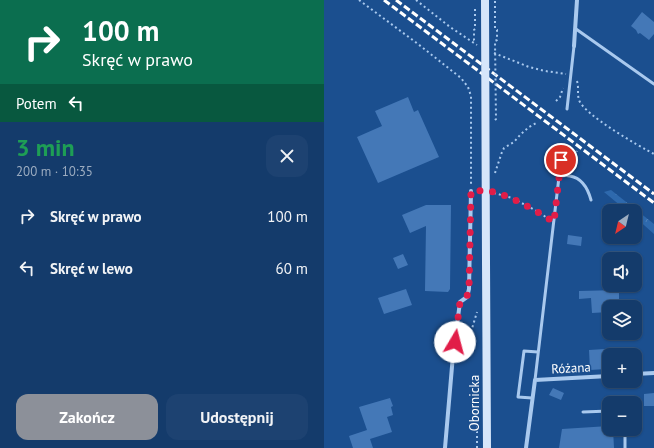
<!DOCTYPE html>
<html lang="pl">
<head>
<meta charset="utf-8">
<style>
  :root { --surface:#143b6b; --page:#1d4271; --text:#f1f3f6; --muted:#9dadc1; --line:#33557e; --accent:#8c9099 }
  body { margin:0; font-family:"PT Sans",sans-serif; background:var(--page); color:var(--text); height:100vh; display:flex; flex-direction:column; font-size:15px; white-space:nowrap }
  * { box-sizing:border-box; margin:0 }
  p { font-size:13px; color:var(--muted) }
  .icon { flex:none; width:22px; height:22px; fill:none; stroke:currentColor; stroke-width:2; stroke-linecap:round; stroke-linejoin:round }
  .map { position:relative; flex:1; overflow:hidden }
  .side { display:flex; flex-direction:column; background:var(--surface); width:324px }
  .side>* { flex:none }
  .banner { background:#0b6e4f; color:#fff; overflow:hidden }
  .needle { width:26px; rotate:215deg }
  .controls { position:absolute; left:278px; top:204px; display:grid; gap:8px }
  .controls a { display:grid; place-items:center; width:40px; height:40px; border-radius:8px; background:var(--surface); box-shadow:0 1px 3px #0004,0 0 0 1px var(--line); font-size:20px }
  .pin { position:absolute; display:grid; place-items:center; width:34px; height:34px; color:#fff; margin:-17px; border:2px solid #fff; border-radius:50%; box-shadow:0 1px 4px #0007 }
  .me { position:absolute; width:44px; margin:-22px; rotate:8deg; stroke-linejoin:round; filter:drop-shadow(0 0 3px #0008) }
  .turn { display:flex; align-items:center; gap:14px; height:84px; padding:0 16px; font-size:18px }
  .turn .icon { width:52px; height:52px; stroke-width:2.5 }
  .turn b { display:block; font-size:28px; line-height:34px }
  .then { display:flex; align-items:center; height:38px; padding:0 16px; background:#0003; gap:8px; font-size:15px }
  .round { display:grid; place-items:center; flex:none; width:42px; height:42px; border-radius:12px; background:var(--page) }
  .head { display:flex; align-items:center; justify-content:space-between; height:68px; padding:0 16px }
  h1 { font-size:24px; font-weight:800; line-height:30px; color:#1e9e55 }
  .action { display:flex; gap:8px; margin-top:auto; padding:8px 16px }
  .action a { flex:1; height:46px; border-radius:12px; background:var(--accent); color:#fff; font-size:16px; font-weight:800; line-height:46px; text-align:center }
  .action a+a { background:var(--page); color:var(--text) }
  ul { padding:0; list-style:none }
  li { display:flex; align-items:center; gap:12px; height:52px; padding:0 16px }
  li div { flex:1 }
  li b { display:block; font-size:15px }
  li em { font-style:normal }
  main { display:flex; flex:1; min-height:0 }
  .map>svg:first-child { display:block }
</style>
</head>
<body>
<main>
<section class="side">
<div class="banner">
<div class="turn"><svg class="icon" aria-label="right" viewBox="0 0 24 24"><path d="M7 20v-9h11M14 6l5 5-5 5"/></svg><div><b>100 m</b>Skręć w prawo</div></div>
<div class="then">Potem<svg class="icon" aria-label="left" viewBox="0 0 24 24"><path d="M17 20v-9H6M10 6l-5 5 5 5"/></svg></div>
</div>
<div class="head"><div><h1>3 min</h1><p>200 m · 10:35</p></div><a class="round"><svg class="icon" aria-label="close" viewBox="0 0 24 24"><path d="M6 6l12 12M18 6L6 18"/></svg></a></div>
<ul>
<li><svg class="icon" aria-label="right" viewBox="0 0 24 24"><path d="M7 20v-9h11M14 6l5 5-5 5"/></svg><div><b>Skręć w prawo</b></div><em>100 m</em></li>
<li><svg class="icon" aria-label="left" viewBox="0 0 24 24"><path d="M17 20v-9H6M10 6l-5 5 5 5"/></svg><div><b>Skręć w lewo</b></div><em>60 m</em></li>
</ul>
<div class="action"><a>Zakończ</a><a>Udostępnij</a></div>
</section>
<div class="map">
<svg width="330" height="448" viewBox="0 0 330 448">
  <defs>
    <pattern id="forest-crowns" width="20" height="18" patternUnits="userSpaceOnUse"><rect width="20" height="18" fill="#2e69ad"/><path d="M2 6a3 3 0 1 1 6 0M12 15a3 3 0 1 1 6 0" fill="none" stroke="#4d80b9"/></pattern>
  </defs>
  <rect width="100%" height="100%" fill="#1b4f8f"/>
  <!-- forest -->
  <path fill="url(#forest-crowns)" d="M 287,190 L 330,224 L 330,234 L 311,217 L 311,211 L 303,211 L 280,192 Z"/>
  <!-- building -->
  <path fill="#4478b7" d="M 318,12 L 330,22 L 330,34 L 325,40 L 316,33 L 314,34 L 312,30 L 307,26 Z
    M 84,97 L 90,112 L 94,110 L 115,157 L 54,183 L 33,137 L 58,126 L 51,111 Z
    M 102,205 L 127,205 L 126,289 L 124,292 L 101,291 L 102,226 L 86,233 L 78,215 Z
    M 244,235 L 258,237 L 257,246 L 243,244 Z
    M 79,254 L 84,265 L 74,269 L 69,258 Z
    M 82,289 L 88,305 L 60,314 L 54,298 Z
    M 295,290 L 295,307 L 285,307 L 285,312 L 268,313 L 267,298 L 255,299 L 255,291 Z
    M 281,349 L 282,369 L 266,370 L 265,350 Z
    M 229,388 L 240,393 L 237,400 L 225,395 Z
    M 330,393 L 330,406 L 320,406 L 320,394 Z
    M 66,398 L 69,406 L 67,407 L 69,415 L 63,417 L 68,432 L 46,439 L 49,448 L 29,448 L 25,436 L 43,430 L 35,407 Z
    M 285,426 L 285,429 L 289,429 L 290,448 L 235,448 L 238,429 Z"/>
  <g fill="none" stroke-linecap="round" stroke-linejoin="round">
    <!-- path -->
    <path stroke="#a9c9ee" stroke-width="2" stroke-dasharray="2 3" stroke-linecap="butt" d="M 35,0 L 94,44 L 137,78 L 144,87 L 147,96 L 147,186
      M 92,0 L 126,27 L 153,45
      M 170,53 L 205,67 L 221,71 L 242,74
      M 253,81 C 255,87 253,94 255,100 C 260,115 315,146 330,154
      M 232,101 L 236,97 L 239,88
      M 248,171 C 250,164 250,158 253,151
      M 171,173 L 178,152 L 180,148 L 190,142 L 197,134 L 205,127 L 214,122
      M 170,193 L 188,198 L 209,209 L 225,219
      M 134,355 L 140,355 L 153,312
      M 153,448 L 153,425"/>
    <!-- lane -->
    <path stroke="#a9c9ee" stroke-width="3" d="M 252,29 L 330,84
      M 243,109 L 250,46
      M 235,176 C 239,176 242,175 246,176 C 258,178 264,189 267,200
      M 211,380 L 237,160
      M 208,398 L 194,397 L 200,351 L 214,352
      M 259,412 L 285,411
      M 301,429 L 301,448"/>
    <!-- street -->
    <path stroke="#a9c9ee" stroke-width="4" d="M 250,46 L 253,0
      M 311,374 L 330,373
      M 121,448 L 129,355 L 136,302 L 143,297 L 145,289 L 147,191
      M 202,448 L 211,380 L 285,376"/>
    <!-- secondary -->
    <path stroke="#d6e6fa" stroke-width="8" d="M 162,262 L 163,448"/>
    <!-- rail -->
    <path stroke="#fff" stroke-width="3" stroke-dasharray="7 3" stroke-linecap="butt" d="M 60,0 L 330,203
      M 72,0 L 330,194"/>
    <!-- path-bridge -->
    <path stroke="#a9c9ee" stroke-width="2" stroke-dasharray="2 3" stroke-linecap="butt" d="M 151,9 L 151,29 L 150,30 L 150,40 L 151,41 L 151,43
      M 171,120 L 172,119 L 171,41 L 173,40 L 173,30 L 171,29 L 171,0"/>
    <!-- secondary-bridge -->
    <path stroke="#d6e6fa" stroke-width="8" d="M 161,0 L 162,262"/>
  </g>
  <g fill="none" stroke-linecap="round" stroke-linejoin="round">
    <!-- route -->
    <path stroke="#e11d48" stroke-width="7" stroke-dasharray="0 12.6" d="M 131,342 L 136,302 L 143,296 L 145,289 L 147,191 C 153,191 160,190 165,191 C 189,196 210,210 230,222 L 237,160"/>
  </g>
  <g text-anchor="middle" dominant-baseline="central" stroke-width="3" stroke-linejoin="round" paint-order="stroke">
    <!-- street labels -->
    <g font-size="13" fill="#fff" stroke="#1b4f8f">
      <text transform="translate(247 368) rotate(-3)">Różana</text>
      <text transform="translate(150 403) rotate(-90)">Obornicka</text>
    </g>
  </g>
</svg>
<div class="controls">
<a><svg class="needle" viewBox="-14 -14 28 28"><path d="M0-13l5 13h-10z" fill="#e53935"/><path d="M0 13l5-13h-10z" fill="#9dadc1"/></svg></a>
<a><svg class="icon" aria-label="sound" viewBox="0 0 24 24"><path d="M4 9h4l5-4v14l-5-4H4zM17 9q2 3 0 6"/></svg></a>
<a><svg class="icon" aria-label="layers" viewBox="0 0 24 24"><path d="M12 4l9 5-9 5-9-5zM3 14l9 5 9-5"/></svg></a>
<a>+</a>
<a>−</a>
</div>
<div class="pin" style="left:237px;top:160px;background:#d93025"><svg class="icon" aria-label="arrive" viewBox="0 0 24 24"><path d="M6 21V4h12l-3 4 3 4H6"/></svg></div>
<svg class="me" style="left:131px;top:342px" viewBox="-20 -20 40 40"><circle r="19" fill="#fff"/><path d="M0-13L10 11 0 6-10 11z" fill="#e11d48"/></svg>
</div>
</main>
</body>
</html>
